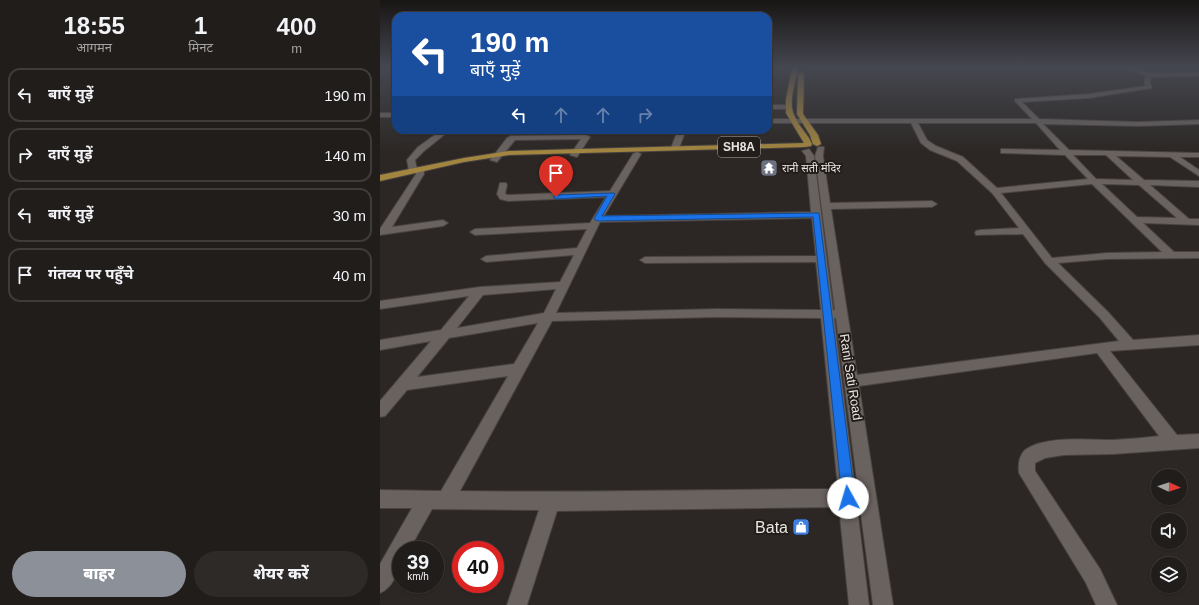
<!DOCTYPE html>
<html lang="hi">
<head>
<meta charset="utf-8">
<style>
  :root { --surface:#211d1b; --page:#2d2a28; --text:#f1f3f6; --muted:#a2a2a3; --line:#3e3b3a; --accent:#8c9099 }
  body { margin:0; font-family:Helvetica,"Noto Sans Devanagari",sans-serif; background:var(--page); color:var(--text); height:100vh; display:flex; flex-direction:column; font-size:15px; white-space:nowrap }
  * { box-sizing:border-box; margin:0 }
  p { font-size:13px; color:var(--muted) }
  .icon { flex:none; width:22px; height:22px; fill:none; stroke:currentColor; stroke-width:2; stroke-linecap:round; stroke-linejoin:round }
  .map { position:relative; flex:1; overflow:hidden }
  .side { display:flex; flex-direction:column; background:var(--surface); width:380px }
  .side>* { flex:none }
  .hud { position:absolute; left:12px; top:12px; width:380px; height:122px; border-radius:12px; box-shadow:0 1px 3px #0004,0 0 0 1px var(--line); background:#1a4fa0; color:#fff; overflow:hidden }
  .needle { width:26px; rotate:94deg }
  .buttons { position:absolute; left:771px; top:469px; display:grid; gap:8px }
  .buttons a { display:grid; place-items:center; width:36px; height:36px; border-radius:50%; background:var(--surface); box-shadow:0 1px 3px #0004,0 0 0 1px var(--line); font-size:20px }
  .speed { position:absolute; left:12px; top:541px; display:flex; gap:8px; font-size:20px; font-weight:700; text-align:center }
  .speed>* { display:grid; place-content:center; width:52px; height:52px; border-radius:50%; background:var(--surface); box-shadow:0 1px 3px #0004,0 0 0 1px var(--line); line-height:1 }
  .speed small { font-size:10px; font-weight:400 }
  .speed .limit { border:6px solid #d22; background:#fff; color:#111 }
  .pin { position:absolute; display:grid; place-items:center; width:34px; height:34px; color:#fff; margin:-41px -17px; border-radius:50% 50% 50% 0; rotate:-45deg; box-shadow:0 0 4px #0007 }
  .pin .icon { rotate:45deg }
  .me { position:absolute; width:44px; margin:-22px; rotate:354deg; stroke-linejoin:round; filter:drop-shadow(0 0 3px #0008) }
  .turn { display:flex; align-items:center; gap:14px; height:84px; padding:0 12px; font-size:18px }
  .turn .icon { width:52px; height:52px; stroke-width:2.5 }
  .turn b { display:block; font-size:28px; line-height:34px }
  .lanes { display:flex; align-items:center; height:38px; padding:0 12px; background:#0003; justify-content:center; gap:20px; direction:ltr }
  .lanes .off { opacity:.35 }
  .eta { display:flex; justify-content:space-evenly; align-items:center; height:68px; text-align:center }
  .eta b { font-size:24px; font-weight:800; line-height:28px }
  .cta { display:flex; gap:8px; margin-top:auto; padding:8px 12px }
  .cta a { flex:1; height:46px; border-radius:24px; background:var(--accent); color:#fff; font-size:16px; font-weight:800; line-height:46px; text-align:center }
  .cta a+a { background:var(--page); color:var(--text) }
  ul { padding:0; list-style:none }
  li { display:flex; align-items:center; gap:12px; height:54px; margin:0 8px 6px; padding:0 4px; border:2px solid var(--line); border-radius:12px }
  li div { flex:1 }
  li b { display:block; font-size:15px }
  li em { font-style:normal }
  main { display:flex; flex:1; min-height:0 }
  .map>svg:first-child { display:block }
</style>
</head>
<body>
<main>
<section class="side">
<div class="eta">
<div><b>18:55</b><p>आगमन</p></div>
<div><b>1</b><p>मिनट</p></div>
<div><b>400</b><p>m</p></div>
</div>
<ul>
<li><svg class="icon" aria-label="left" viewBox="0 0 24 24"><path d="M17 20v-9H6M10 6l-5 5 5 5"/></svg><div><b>बाएँ मुड़ें</b></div><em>190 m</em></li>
<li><svg class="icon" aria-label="right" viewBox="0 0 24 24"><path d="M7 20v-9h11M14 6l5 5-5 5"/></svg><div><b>दाएँ मुड़ें</b></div><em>140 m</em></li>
<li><svg class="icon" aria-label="left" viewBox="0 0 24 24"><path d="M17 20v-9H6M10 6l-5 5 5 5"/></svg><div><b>बाएँ मुड़ें</b></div><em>30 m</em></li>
<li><svg class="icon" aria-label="arrive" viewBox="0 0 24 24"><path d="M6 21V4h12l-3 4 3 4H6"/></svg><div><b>गंतव्य पर पहुँचे</b></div><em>40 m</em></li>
</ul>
<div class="cta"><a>बाहर</a><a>शेयर करें</a></div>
</section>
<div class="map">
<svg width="819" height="605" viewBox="0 0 819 605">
  <rect width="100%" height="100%" fill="#2c2724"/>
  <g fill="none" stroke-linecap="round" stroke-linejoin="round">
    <defs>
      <path id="minor" d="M 744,67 L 751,67 L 770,73 L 819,72 L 819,76 L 771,77 L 770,83 L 772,88 L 709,98 L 642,102 L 659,119 L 759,122 L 819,120 L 819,124 L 759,126 L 663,124 L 689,150 L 819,153 L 819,157 L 800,157 L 819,170 L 819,176 L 790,157 L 736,156 L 764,180 L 819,181 L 819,187 L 770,185 L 809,219 L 819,219 L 819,225 L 763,223 L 794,252 L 819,252 L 819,258 L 727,259 L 678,263 L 728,312 L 753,340 L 819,335 L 819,345 L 730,351 L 797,435 L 819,434 L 819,448 L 733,454 L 684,455 L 665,458 L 655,463 L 655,471 L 720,569 L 737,605 L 716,605 L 706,583 L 639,473 C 638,465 639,456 645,450 C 665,435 709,440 733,440 C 748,439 764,438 779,436 L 717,353 L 479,386 L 513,605 L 493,605 L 480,507 L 477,507 L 489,605 L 469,605 L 459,507 L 177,511 L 147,605 L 127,605 L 159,510 L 52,509 L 29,550 L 21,550 C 21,565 15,587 0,593 L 0,564 L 32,508 L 0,508 L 0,490 L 61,491 L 128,376 L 27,390 L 5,416 L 0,417 L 0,401 L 51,341 L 0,350 L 0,340 L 61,330 L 89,296 L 0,309 L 0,301 L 100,287 L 180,282 L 194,255 L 106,262 L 101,259 L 106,256 L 197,248 L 207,229 L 95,235 L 90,232 L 95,229 L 210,223 L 226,197 L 128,201 L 120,199 L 117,194 L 120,183 L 126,183 L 127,185 L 125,194 L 128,195 L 230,191 L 253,154 L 257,152 L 261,154 L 224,216 L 431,212 L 426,156 L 422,151 L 429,149 L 434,156 L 453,310 L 455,310 L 435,156 L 438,147 L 444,147 L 443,156 L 450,203 L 552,201 L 557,204 L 552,207 L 451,209 L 477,375 L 739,341 L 720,318 L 665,263 L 643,234 L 596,235 L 595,233 L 596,231 L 600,230 L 639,228 L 612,193 L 577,161 L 550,150 L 541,143 L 531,123 L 388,123 L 388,119 L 652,119 L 635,101 L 635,99 L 709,94 L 766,86 L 764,83 L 766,76 ZM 538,123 L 656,123 L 680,150 L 624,149 L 621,149 L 621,153 L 685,155 L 708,179 L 617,188 L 583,157 L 556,146 L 547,140 ZM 693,155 L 726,155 L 753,180 L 716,179 ZM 712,184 L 782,252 L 727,253 L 672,258 L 621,193 ZM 722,184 L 759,185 L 797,218 L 757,217 ZM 432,218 L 436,256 L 265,257 L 260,260 L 265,263 L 436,262 L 441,310 L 337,309 L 176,313 L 220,222 ZM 176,289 L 164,313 L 77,328 L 103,295 ZM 337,317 L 441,318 L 458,489 C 332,489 206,493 80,491 L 172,321 ZM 454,318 L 456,318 L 478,489 L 475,489 ZM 158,323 L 134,364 L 37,377 L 69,338 Z
        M 388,105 L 409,105 L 412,107 L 409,109 L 388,109 Z
        M 0,113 L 16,113 L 16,117 L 0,117 Z
        M 62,130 L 70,130 L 44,151 L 35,160 L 37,170 L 38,167 L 44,167 L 44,174 L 12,227 L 63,220 L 68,223 L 63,226 L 0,235 L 0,229 L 36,174 L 36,172 L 33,173 L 29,171 L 27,160 L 38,147 Z
        M 298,130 L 306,130 L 299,148 L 295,150 L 291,148 Z
        M 206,135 L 210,137 L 197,157 L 190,155 L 201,139 L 135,140 L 117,162 L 110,160 L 127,138 L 131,136 Z"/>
      <path id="major" d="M 412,67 L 418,67 C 416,82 407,103 415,117 C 419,127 428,134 432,144 L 431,146 L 424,147 L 129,155 L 84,162 L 0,181 L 0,175 L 84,158 L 129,151 L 424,143 L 406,113 L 406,100 Z
        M 421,72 L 424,74 L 423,114 L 438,135 L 441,144 L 437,146 L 433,144 L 430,135 L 417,114 L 418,74 Z"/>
    </defs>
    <!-- minor casing -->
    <use href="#minor" stroke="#484340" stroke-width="2"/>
    <!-- major casing -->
    <use href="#major" stroke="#484340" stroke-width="2"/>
    <!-- minor -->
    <use href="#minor" fill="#69625f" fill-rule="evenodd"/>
    <!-- major -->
    <use href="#major" fill="#a2853f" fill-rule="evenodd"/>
  </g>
  <!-- sky -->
  <linearGradient id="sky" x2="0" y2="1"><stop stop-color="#181514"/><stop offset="0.44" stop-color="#454750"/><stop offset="1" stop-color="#454750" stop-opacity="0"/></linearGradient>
  <rect width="819" height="152" fill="url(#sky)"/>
  <!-- route -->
  <path fill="#1a73e8" stroke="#114b97" d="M 234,193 L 235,194 L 222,216 L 439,213 L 475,498 L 473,502 L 468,504 L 464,502 L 462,498 L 433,217 L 218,221 L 214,219 L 227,196 L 176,199 L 173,197 L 176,195 Z"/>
  <!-- icons -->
  <defs>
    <symbol id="temple-square" viewBox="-11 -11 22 22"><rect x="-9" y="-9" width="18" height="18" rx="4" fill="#6b7280" stroke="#231d1a"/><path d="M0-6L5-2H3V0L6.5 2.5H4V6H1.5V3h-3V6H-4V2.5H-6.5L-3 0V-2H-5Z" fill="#fff"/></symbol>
    <symbol id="shop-square" viewBox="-11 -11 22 22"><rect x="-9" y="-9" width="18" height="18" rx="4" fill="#3f7fe0" stroke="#231d1a"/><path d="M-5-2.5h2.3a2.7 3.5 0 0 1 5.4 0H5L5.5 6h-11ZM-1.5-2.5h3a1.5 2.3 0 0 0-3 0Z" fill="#fff"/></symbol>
  </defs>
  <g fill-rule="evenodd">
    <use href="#temple-square" x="379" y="158" width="20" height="20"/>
    <use href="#shop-square" x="411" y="517" width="20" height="20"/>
  </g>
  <g text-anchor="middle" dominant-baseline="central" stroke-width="4" stroke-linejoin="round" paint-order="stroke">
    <!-- far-poi labels -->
    <g font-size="11" fill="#e9e5e3" stroke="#231d1a" text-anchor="start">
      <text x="402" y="168">रानी सती मंदिर</text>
    </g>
    <!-- shield labels -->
    <rect fill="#231d1a" stroke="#aea9a7" stroke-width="1" x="338" y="137" width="42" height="20" rx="3"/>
    <g font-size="12" font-weight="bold" fill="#e9e5e3">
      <text x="359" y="147">SH8A</text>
    </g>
    <!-- street labels -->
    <g font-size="13" fill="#e9e5e3" stroke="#231d1a">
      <text transform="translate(471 377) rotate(81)">Rani Sati Road</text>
    </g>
    <!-- near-poi labels -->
    <g font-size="16" fill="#e9e5e3" stroke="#231d1a" text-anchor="end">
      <text x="408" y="527">Bata</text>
    </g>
  </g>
</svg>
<div class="buttons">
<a><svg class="needle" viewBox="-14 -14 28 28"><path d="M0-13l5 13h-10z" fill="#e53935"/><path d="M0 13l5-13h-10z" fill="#a2a2a3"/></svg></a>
<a><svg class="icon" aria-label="sound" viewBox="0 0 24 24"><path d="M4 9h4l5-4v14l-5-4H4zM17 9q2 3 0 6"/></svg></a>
<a><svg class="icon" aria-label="layers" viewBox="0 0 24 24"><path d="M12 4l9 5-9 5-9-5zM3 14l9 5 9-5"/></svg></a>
</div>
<div class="speed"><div>39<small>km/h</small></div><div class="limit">40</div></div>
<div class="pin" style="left:176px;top:197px;background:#d93025"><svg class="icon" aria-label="arrive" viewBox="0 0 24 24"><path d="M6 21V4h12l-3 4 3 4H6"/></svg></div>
<svg class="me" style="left:468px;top:498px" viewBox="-20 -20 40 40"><circle r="19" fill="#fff"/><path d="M0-13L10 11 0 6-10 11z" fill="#1a73e8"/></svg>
<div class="hud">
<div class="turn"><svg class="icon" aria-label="left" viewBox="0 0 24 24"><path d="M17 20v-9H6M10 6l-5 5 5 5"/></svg><div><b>190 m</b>बाएँ मुड़ें</div></div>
<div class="lanes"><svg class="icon" aria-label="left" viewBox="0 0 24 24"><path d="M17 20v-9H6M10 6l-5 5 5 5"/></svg><svg class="icon off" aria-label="ahead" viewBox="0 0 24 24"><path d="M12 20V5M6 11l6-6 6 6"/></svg><svg class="icon off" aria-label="ahead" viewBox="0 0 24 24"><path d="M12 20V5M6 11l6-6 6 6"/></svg><svg class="icon off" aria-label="right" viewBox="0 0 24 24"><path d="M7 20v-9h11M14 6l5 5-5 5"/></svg></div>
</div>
</div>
</main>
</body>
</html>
